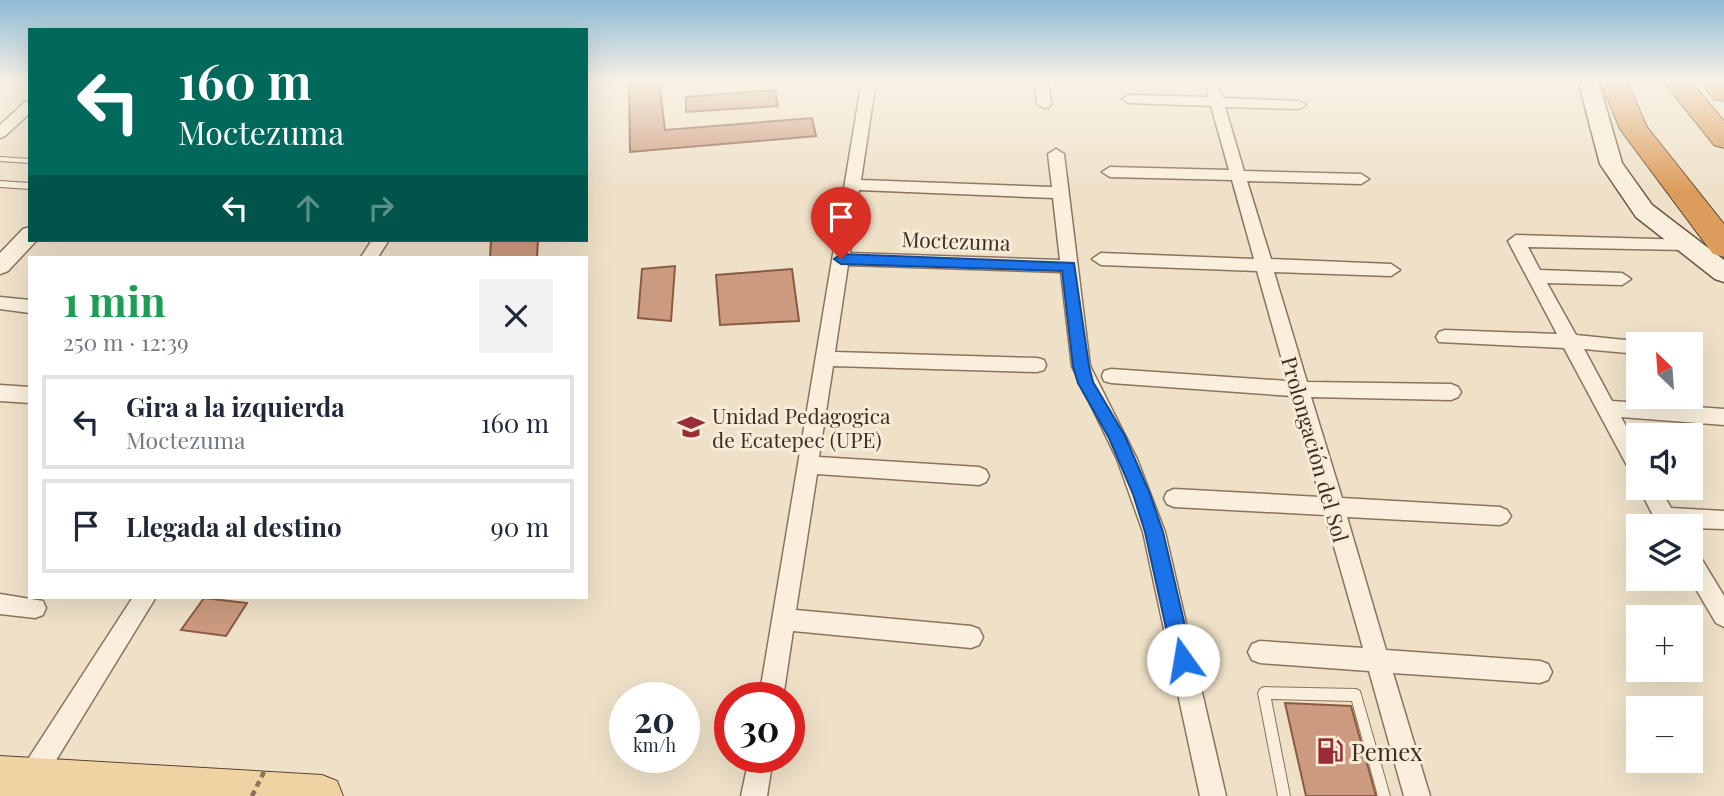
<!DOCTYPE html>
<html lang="es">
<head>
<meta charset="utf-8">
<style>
  :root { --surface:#fff; --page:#f2f2f3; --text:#1f2937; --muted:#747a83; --line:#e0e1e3 }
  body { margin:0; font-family:"Playfair Display",serif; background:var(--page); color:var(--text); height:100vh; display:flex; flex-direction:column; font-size:26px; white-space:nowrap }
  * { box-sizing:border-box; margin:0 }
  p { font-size:23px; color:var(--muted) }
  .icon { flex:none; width:38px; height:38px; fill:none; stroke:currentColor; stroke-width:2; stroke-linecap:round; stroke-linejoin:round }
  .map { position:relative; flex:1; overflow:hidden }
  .drawer { position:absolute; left:28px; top:256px; width:560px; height:343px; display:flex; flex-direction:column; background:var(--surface); border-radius:0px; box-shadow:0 7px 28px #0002 }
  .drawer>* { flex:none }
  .hud { position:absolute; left:28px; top:28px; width:560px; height:214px; border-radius:0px; box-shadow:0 7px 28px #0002; background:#00695c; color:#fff; overflow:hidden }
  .needle { width:46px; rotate:335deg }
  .tools { position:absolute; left:1626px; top:332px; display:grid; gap:14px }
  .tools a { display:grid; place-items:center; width:77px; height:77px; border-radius:0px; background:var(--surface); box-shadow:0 7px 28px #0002; font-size:35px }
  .speed { position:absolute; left:609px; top:682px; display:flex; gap:14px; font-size:35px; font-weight:700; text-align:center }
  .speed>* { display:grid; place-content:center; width:91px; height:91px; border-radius:50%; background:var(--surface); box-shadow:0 7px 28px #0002; line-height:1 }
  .speed small { font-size:18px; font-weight:400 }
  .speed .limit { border:10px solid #d22; background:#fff; color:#111 }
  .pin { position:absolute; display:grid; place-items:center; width:60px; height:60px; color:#fff; margin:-72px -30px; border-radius:50% 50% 50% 0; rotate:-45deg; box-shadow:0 0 7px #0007 }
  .pin .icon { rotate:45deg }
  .me { position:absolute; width:77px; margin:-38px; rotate:347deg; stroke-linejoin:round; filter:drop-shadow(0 0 5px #0008) }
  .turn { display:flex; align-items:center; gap:24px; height:147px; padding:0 35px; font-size:32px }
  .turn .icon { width:91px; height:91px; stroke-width:2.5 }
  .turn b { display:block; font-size:49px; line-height:60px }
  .lanes { display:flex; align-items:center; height:66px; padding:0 35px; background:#0003; justify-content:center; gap:35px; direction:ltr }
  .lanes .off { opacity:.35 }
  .round { display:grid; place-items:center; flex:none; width:74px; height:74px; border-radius:0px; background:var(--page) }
  .head { display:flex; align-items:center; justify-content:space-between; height:119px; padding:0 35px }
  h1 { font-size:42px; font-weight:700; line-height:52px; color:#1e9e55 }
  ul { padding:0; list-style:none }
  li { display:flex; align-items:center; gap:21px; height:94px; margin:0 14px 10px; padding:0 21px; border:4px solid var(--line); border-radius:0px }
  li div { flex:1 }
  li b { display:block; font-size:26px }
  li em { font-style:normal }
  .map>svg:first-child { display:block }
</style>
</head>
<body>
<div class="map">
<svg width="1724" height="796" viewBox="0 0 1724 796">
  <rect width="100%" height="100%" fill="#efe1c8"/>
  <!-- building -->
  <path fill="#cc9b7f" stroke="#8a5b43" stroke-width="2" d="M 659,80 L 665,130 L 812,118 L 816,136 L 630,152 L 629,81 Z
    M 775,90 L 778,106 L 686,112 L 686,97 Z
    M 491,240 L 538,240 L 537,257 L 490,257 Z
    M 675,266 L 671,321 L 638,318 L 642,269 Z
    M 792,269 L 799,321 L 720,325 L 716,275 Z
    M 204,598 L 247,603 L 226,636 L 181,630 Z
    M 1285,703 L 1351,706 L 1376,796 L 1306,796 Z"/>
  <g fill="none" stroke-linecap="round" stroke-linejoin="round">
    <defs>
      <path id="service" d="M 0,84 L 4,86 L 3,89 L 0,89 Z
        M 0,157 L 30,159 L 30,163 L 0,161 Z
        M 0,181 L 30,183 L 30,189 L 0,187 Z
        M 1264,687 L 1356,689 L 1360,691 L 1390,796 L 1378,796 L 1352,701 L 1271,699 L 1290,796 L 1278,796 L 1258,693 L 1260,689 Z"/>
      <path id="minor" d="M 862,80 L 876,80 L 861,180 L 1052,187 L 1048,154 L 1056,149 L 1064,154 L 1090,366 L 1137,459 L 1165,532 L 1226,796 L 1200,796 L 1143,532 L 1117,459 L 1072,366 L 1061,272 L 848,265 L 835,352 L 1037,358 L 1044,360 L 1046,365 L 1044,370 L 1037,372 L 833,366 L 819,457 L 979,467 L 986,470 L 989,476 L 986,482 L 979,485 L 817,474 L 796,610 L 971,626 L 979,629 L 983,637 L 979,645 L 971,648 L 793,631 L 783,698 L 759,698 ZM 859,190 L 1053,198 L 1060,260 L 850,253 Z
        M 1034,80 L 1048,80 L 1051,104 L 1049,107 L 1044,108 L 1037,104 Z
        M 1206,80 L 1216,80 L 1223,98 L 1299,101 L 1306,105 L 1299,109 L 1225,107 L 1244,171 L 1361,174 L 1369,179 L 1361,184 L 1247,181 L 1271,259 L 1391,264 L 1400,270 L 1391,276 L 1274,272 L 1307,382 L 1451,384 L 1458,387 L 1461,392 L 1458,397 L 1451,400 L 1311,397 L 1342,498 L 1500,507 L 1507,510 L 1511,516 L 1507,522 L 1500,525 L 1347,517 L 1386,650 L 1540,661 L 1548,664 L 1552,672 L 1548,680 L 1540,683 L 1393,673 L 1430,796 L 1404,796 L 1369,671 L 1260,663 L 1252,660 L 1248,652 L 1252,644 L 1260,641 L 1363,648 L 1325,515 L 1174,507 L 1167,504 L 1164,498 L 1167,492 L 1174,489 L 1320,497 L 1292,396 L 1111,383 L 1104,381 L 1102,376 L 1104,371 L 1111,369 L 1288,381 L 1257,271 L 1101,265 L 1092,259 L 1101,253 L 1254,259 L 1232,180 L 1110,177 L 1102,172 L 1110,167 L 1229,170 L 1211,106 L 1129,103 L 1122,99 L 1129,95 L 1208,97 Z
        M 30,101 L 30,113 L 5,136 L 0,138 L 0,125 L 25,102 Z
        M 1516,235 L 1691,240 L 1693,244 L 1691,248 L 1685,250 L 1528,247 L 1540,270 L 1622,273 L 1631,279 L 1622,285 L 1547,283 L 1576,335 L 1645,342 L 1646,345 L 1638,345 L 1638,354 L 1584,349 L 1612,401 L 1724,409 L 1724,425 L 1621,417 L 1638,448 L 1638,475 L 1631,473 L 1564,348 L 1439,342 L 1436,337 L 1439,332 L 1445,330 L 1557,334 L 1508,241 Z
        M 372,240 L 389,240 L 378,257 L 361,257 Z
        M 0,297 L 30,300 L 30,313 L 0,309 Z
        M 0,385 L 30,387 L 30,403 L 0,401 Z
        M 1639,488 L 1660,488 L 1671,508 L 1724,511 L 1724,529 L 1659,527 Z
        M 1690,550 L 1698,553 L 1724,596 L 1724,627 L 1716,623 L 1690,579 Z
        M 0,594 L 43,601 L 46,608 L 43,615 L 35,618 L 0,614 Z
        M 133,597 L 156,597 L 39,788 L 30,792 L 21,788 L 17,779 L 21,770 Z
        M 749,758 L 773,758 L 767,796 L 741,796 Z"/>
      <path id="tertiary" d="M 30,227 L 30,240 L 37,240 L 8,271 L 0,274 L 0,253 L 23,229 Z"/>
      <path id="secondary" d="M 1578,80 L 1598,80 L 1622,163 L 1652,205 L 1724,260 L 1724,282 L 1715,279 L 1636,217 L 1600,164 Z"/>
      <path id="primary" d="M 0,756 L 322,775 L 337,781 L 343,796 L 0,796 Z"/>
      <path id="motorway" d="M 1600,80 L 1626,80 L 1647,127 L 1724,224 L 1724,257 L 1713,254 L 1620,129 Z
        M 1662,80 L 1689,80 L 1724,121 L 1724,148 L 1714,145 Z
        M 1699,80 L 1724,80 L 1724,101 L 1714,99 Z"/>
    </defs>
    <!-- service casing -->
    <use href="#service" stroke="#8b735d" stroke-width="2"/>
    <!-- minor casing -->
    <use href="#minor" stroke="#8b735d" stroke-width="3"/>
    <!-- tertiary casing -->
    <use href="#tertiary" stroke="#8b735d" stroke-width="3"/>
    <!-- secondary casing -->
    <use href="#secondary" stroke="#6d5440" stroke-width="3"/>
    <!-- primary casing -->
    <use href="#primary" stroke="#594131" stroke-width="2"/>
    <!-- motorway casing -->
    <use href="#motorway" stroke="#594131" stroke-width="2"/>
    <!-- service -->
    <use href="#service" fill="#f9efdc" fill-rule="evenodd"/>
    <!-- minor -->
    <use href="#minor" fill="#f9efdc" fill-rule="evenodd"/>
    <!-- tertiary -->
    <use href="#tertiary" fill="#f9efdc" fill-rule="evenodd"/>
    <!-- secondary -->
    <use href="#secondary" fill="#f9efdc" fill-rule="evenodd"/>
    <!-- primary -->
    <use href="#primary" fill="#f0d3a2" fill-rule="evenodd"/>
    <!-- motorway -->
    <use href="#motorway" fill="#dc9c5b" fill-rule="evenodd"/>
    <!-- path-bridge -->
    <path stroke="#8b735d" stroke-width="4.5" stroke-dasharray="6 4.5" stroke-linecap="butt" d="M 252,796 L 266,768"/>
  </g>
  <!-- sky -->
  <linearGradient id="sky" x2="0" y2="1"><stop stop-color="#8fbad6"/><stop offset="0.42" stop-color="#f8f2e6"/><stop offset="1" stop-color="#f8f2e6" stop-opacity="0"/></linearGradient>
  <rect width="1724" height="191" fill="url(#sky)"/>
  <!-- route -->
  <path fill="#1a73e8" stroke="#114b97" stroke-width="2" d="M 841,254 L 1074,263 L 1089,366 L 1093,382 L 1125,436 L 1150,494 L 1163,532 L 1193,660 L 1190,666 L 1183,669 L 1176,666 L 1173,660 L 1145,532 L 1133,494 L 1109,438 L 1078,383 L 1073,366 L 1062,271 L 841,264 L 834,259 Z"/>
  <!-- icons -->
  <defs>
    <symbol id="school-bare" viewBox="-9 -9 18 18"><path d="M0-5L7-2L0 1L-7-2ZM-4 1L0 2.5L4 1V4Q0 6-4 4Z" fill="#9a2d34" stroke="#f6ecd8" stroke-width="2.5" paint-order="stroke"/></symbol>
    <symbol id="fuel-bare" viewBox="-9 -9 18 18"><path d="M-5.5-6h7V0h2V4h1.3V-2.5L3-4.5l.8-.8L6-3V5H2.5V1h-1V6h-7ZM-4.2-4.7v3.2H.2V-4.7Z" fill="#9a2d34" stroke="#f6ecd8" stroke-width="2.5" paint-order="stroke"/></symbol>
  </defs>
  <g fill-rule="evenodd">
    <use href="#school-bare" x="672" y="408" width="38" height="38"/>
    <use href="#fuel-bare" x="1311" y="732" width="38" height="38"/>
  </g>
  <g text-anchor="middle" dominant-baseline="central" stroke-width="6" stroke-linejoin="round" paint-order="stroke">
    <!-- street labels -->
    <g font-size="21" fill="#3c2c21" stroke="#f6ecd8">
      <text transform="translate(956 240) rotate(2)">Moctezuma</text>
      <text transform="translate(1316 449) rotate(74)">Prolongación del Sol</text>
    </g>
    <!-- poi labels -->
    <g font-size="21" fill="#3c2c21" stroke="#f6ecd8" text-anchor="start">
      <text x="712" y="415">Unidad Pedagogica<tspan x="712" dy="24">de Ecatepec (UPE)</tspan></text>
    </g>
    <!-- near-poi labels -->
    <g font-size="24" fill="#3c2c21" stroke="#f6ecd8" text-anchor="start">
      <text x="1351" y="751">Pemex</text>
    </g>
  </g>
</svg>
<div class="tools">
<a><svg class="needle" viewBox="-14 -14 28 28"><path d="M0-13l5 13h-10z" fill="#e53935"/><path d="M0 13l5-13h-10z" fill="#747a83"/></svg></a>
<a><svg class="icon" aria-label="sound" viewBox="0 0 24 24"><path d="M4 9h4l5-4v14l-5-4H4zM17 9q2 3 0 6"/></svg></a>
<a><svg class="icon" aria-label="layers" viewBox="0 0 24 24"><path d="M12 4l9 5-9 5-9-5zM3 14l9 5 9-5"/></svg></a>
<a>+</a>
<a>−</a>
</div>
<div class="speed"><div>20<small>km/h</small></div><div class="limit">30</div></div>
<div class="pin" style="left:841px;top:259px;background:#d93025"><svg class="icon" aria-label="arrive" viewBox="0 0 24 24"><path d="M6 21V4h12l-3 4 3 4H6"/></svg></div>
<svg class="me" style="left:1183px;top:660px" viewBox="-20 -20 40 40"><circle r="19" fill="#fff"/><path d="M0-13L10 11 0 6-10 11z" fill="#1a73e8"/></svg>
<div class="hud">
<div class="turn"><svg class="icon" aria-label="left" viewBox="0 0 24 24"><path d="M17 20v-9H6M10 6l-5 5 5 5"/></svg><div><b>160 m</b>Moctezuma</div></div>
<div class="lanes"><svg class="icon" aria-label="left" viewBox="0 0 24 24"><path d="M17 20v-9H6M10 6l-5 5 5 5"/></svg><svg class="icon off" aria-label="ahead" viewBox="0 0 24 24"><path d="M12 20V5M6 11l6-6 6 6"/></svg><svg class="icon off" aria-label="right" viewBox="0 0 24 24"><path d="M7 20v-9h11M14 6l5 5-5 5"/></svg></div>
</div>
<section class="drawer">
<div class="head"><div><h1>1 min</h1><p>250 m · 12:39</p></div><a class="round"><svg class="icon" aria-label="close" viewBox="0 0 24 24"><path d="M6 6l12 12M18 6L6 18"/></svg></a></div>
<ul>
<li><svg class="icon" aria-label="left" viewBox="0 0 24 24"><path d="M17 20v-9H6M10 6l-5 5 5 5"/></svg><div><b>Gira a la izquierda</b><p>Moctezuma</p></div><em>160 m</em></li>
<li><svg class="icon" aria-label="arrive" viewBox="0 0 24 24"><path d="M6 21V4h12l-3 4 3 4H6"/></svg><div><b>Llegada al destino</b></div><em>90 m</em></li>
</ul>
</section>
</div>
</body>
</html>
